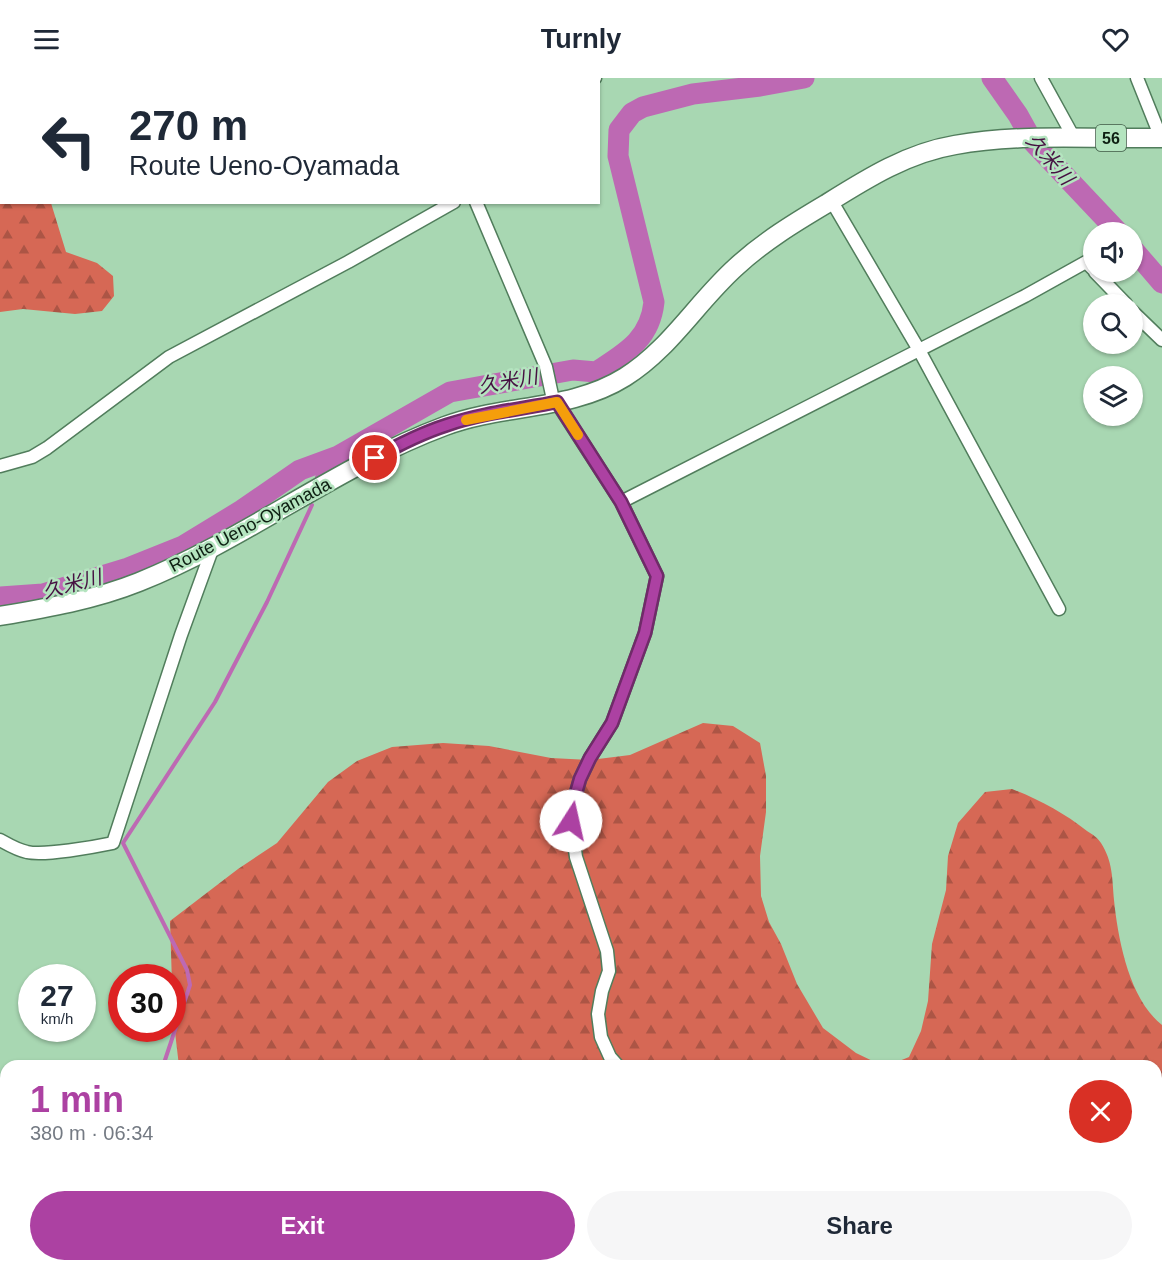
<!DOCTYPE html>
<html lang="en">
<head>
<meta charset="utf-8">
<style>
  :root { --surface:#fff; --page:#f6f6f7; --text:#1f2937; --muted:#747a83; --accent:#ac41a2 }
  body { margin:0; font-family:Helvetica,"Noto Sans JP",sans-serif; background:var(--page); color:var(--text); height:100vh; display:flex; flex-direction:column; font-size:22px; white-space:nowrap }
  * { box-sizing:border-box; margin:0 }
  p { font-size:20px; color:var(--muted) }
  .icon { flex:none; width:33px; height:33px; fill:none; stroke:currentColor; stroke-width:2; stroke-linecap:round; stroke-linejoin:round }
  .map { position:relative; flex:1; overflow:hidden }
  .panel { position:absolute; left:0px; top:982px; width:1162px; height:212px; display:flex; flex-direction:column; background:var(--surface); border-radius:18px 18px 0 0; box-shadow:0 2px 4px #0004 }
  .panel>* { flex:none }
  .top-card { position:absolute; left:0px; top:0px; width:600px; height:126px; box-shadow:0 2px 4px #0004; background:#fff; color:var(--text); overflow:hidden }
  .fabs { position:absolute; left:1083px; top:144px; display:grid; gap:12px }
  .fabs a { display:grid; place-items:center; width:60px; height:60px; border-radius:50%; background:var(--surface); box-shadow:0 2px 4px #0004; font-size:30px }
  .speed { position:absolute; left:18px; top:886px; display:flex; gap:12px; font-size:30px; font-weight:700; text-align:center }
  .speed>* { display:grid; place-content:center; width:78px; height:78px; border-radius:50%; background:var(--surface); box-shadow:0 2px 4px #0004; line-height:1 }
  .speed small { font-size:15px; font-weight:400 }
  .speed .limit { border:9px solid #d22; background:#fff; color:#111 }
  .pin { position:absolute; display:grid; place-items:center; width:51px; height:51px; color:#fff; margin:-26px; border:3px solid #fff; border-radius:50%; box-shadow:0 2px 6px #0007 }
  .me { position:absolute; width:66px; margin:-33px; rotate:10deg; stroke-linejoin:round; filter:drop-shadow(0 0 4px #0008) }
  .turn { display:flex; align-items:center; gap:21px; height:126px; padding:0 30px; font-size:27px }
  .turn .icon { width:78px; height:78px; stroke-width:2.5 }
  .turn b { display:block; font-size:42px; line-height:51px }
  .round { display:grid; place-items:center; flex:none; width:63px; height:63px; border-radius:32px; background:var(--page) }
  .headline { display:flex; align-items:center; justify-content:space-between; height:102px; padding:0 30px }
  h1 { font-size:36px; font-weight:800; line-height:45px; color:var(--accent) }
  .button { display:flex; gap:12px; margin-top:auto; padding:12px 30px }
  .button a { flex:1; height:69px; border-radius:36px; background:var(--accent); color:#fff; font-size:24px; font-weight:800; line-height:69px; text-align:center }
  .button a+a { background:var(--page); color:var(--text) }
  header { display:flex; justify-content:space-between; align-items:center; height:78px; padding:0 30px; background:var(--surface); font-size:27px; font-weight:800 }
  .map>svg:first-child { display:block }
</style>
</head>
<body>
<header><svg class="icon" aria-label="menu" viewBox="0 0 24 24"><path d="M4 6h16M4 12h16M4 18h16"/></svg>Turnly<svg class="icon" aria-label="heart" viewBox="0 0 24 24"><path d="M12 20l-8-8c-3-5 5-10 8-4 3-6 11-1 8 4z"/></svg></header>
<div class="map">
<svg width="1162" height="1193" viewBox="0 0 1162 1193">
  <defs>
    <pattern id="forest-firs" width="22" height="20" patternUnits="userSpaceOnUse" patternTransform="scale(1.5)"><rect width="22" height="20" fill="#d66855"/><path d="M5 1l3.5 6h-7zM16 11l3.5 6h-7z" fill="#ac5545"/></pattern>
  </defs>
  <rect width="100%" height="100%" fill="#a8d7b2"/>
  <!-- forest -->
  <path fill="url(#forest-firs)" d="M 0,67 L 2,67 L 2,124 L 51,125 L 66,174 L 97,185 L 113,198 L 114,218 L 102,233 L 75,236 L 23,231 L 0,234 Z
    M 703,645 L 733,648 L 760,665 L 766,698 L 766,734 L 760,778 L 761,818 L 769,844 L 781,866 L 797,906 L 823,950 L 856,975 L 883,988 L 179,988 L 173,937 L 170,843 L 238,791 L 277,765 L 328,704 L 357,683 L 392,669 L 443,665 L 489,668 L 551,680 L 590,682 L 630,677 Z
    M 1012,711 C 1040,722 1064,735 1087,753 C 1092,756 1098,760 1101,765 C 1113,784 1112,800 1114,822 C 1118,861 1129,921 1162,947 L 1162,1193 L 240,1193 L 242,1188 L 1156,1188 L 1156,988 L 887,988 L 909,979 L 921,953 L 928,923 L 932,866 L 946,812 L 948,778 L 958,745 L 985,714 Z"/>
  <!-- water -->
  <path fill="#bd69b3" d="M 562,1188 L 742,1188 L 744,1193 L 560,1193 Z"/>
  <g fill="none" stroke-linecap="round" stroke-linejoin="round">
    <!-- stream -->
    <path stroke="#bd69b3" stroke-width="4" d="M 317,399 L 338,378
      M 163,988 L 190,907 L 187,892 L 123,765 L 215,624 L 267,524 L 312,427
      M 100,1193 L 101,1188"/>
    <!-- river -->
    <path stroke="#bd69b3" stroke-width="21" d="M 992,0 L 1018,37 L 1033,64 L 1118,154
      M 1132,170 L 1162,205
      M 0,519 L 43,516 L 128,490 L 183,468 L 242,432 L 300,392 L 338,378 L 450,314 L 573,292 L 596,294 C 625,275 650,262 654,224 L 618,78 L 619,52 L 632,35 L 643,29 L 693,16 L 760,8 L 804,0"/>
    <defs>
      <path id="minor" d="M 14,0 L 16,2
        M 1041,0 L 1074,60
        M 1137,0 L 1161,60
        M 386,2 L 397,0
        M 590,2 L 595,0
        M 0,58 L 2,58
        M 831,122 L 919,272 L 1059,531
        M 476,124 L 546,289 L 552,317 L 621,424 L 657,498 L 645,555 L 612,645 L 590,680 L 580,701 L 572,729 L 571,743 L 576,779 L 607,873 L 609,893 L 602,913 L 598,936 L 601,959 L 610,979 L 618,988
        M 1095,194 L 1126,226
        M 1132,233 L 1162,262
        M 0,388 L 32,379 L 47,370 L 169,279 L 348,184 L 454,124
        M 621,424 L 1025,218 L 1086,184 L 1094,192
        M 0,762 C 9,767 17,772 27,774 C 44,778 94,769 113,765 L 181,557 L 213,469
        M 539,1193 L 541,1188"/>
      <path id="primary" d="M 0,538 C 47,530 94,522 139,504 C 245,462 337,388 445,348 C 503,326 571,333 625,299 C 670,271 697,224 736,189 C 763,164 794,145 826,126 C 866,101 907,75 955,67 C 1023,55 1093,61 1162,60"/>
    </defs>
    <!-- minor casing -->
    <use href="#minor" stroke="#517d5c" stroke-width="15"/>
    <!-- primary casing -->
    <use href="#primary" stroke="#517d5c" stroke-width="21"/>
    <!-- path -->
    <path stroke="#678a6f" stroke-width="2" stroke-dasharray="4.5 4.5" stroke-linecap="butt" d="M 753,1188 L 755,1193"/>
    <!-- minor -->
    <use href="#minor" stroke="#fff" stroke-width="12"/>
    <!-- primary -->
    <use href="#primary" stroke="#fff" stroke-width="18"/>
  </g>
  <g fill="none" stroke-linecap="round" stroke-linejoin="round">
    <defs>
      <path id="route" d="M 375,380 C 398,367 422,355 447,347 C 482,335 521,331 557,324 L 621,424 L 657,498 L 645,555 L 612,645 L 590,680 L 580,701 L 572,729 L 571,743"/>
    </defs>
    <!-- route casing -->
    <use href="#route" stroke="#702a69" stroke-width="15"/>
    <!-- route -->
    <use href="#route" stroke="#ac41a2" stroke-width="10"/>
    <!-- slow -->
    <path stroke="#f59e0b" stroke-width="10" d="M 466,342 L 557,324 L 578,357"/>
  </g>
  <g text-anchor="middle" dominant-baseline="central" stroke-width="5" stroke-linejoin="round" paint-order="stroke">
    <!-- shield labels -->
    <rect fill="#b4e4bf" stroke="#3f5a46" stroke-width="1.5" x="1096" y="47" width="30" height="26" rx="4.5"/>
    <g font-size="16" font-weight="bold" fill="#0d1f12">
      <text x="1111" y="60">56</text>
    </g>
    <!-- street labels -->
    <g font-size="18" fill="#0d1f12" stroke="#b4e4bf">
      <text transform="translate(250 447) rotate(-28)">Route Ueno-Oyamada</text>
    </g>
    <!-- water labels -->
    <g font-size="20" font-style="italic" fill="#461142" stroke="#b4e4bf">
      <text transform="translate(1050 81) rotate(49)">久米川</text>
      <text transform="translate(508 303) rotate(-10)">久米川</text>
      <text transform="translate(72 506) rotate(-15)">久米川</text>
    </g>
  </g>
</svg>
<div class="fabs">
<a><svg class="icon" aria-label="sound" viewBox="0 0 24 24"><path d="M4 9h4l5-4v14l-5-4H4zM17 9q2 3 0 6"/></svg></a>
<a><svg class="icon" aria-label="search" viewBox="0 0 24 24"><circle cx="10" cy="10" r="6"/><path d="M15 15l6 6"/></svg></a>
<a><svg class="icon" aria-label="layers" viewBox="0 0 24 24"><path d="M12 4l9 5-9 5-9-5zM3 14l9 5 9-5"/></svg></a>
</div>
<div class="speed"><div>27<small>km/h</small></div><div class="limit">30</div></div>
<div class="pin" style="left:375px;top:380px;background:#d93025"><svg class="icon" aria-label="arrive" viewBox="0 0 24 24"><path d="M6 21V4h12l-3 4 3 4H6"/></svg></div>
<svg class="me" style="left:571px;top:743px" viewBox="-20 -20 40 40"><circle r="19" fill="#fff"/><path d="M0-13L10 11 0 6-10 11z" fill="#ac41a2"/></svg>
<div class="top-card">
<div class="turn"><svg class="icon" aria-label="left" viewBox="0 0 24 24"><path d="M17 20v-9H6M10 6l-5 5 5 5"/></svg><div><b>270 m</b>Route Ueno-Oyamada</div></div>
</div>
<section class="panel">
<div class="headline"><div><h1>1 min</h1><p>380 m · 06:34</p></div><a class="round" style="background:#d93025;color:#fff"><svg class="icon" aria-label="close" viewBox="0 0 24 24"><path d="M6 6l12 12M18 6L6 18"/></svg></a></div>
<div class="button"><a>Exit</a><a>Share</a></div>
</section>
</div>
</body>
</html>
